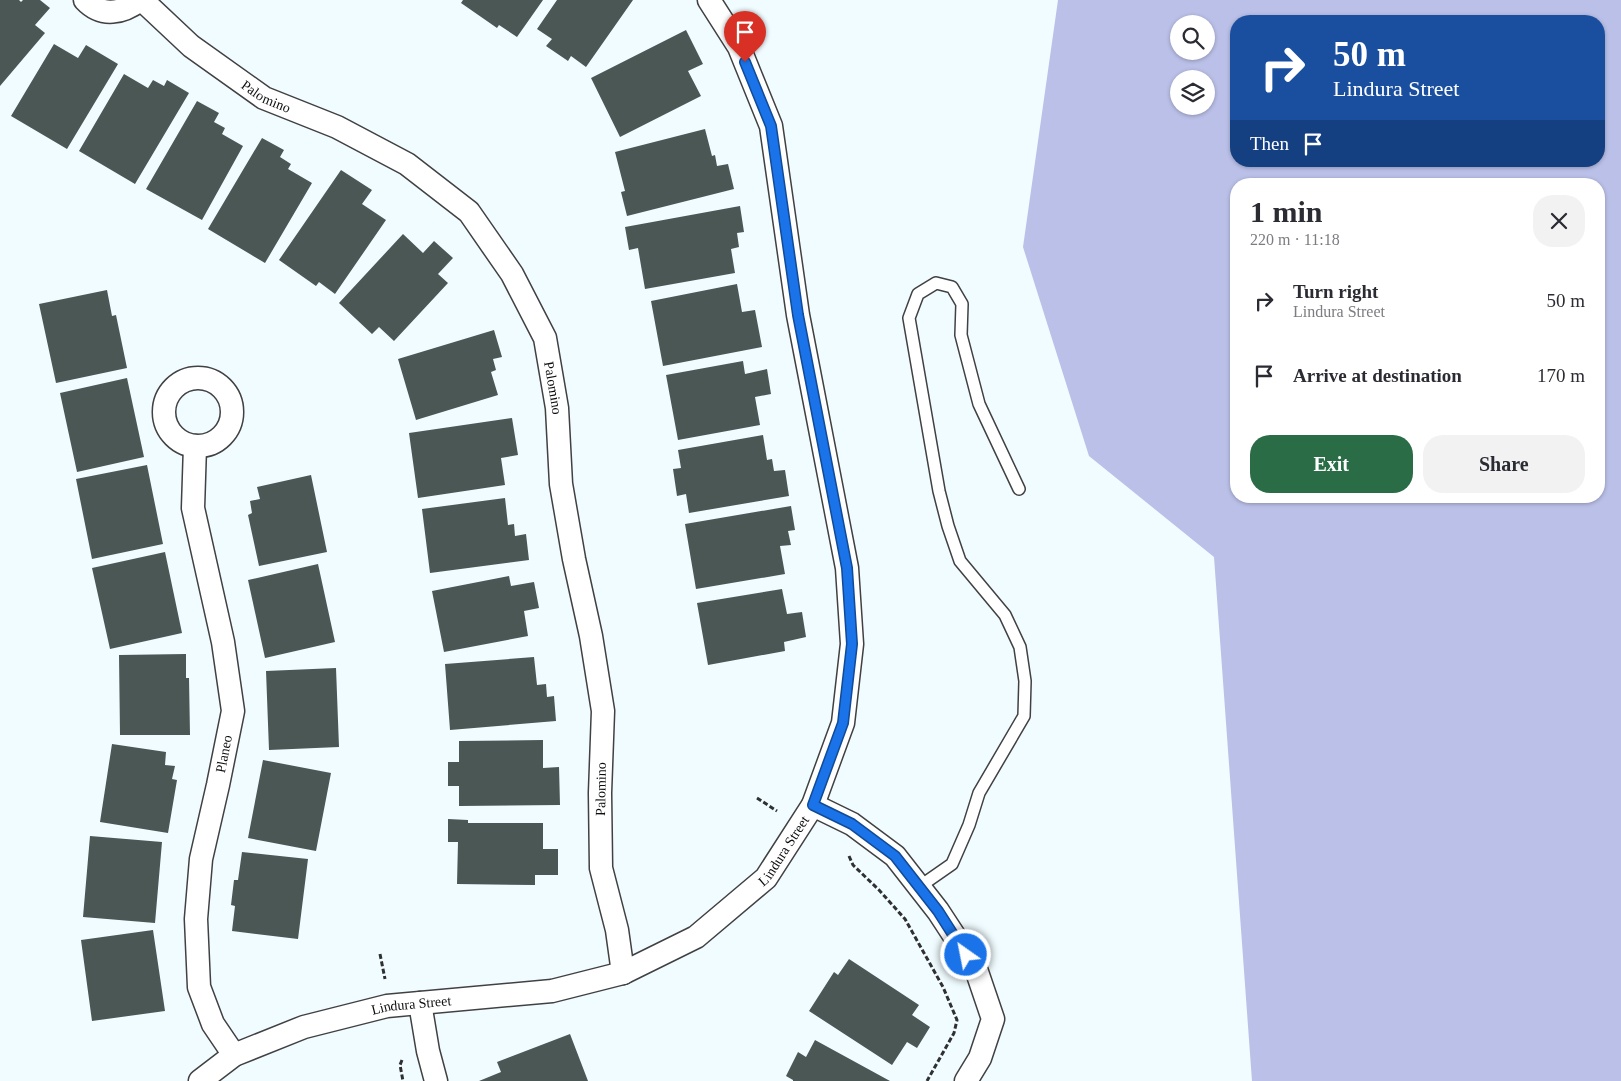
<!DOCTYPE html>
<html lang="en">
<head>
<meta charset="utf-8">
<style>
  :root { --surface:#fff; --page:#f2f2f3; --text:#2b2b33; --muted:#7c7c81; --accent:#2a6c45 }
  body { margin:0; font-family:Georgia,serif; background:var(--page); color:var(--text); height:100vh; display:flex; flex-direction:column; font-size:19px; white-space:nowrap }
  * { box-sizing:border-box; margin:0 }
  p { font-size:16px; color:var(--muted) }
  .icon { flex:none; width:28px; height:28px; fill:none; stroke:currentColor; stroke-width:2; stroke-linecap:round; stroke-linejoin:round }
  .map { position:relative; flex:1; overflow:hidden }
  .side { position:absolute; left:1230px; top:178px; width:375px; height:325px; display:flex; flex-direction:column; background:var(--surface); border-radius:20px; box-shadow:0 1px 4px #0004 }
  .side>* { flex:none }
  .hud { position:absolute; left:1230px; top:15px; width:375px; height:152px; border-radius:20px; box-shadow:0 1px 4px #0004; background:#1a4fa0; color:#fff; overflow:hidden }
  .controls { position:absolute; left:1170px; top:15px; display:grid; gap:10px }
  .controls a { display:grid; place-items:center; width:45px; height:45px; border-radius:50%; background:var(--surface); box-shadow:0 1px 4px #0004; font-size:25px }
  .pin { position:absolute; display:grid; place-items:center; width:42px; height:42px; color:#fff; margin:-51px -21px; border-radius:50% 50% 50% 0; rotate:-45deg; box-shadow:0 0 5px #0007 }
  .pin .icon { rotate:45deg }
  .me { position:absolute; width:55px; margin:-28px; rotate:327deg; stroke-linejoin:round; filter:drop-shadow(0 0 4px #0008) }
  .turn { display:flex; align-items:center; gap:18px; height:105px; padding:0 20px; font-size:22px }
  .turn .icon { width:65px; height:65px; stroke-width:2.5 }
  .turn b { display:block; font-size:35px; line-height:42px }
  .then { display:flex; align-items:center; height:48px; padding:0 20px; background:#0003; gap:10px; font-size:19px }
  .round { display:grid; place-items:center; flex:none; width:52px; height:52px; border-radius:20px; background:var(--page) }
  .headline { display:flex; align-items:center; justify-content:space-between; height:85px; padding:0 20px }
  h1 { font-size:30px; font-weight:700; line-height:38px }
  .action { display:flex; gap:10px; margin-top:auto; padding:10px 20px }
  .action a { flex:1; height:58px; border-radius:20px; background:var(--accent); color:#fff; font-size:20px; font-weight:700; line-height:58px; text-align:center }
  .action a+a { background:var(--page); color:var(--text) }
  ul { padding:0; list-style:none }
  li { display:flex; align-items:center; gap:15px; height:75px; padding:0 20px }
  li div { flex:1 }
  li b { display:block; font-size:19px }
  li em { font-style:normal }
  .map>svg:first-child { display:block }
</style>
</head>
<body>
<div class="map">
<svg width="1621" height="1081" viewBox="0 0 1621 1081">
  <rect width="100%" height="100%" fill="#f0fcff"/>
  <!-- green -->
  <path fill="#bac0e8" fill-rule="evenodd" d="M 1058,0 L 1621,0 L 1621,1081 L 1252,1081 L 1214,557 L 1089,456 L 1023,247 ZM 1236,21 L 1599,21 L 1599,161 L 1236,161 ZM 1179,24 L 1206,24 L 1206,51 L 1179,51 ZM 1179,79 L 1206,79 L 1206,106 L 1179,106 ZM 1236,184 L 1599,184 L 1599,496 L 1236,496 Z"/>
  <!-- building -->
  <path fill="#4b5754" d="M 0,0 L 19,0 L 21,2 L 23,0 L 40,0 L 50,8 L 35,25 L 45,33 L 0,86 Z
    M 463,0 L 543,0 L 517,37 L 499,25 L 497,28 L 461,3 Z
    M 557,0 L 633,0 L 586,67 L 571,56 L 568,61 L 546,46 L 552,39 L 537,29 Z
    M 686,30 L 703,64 L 688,71 L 701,96 L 620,137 L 591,78 Z
    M 54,44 L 78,58 L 86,45 L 118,64 L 67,149 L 11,116 Z
    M 124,74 L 148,88 L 153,80 L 164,86 L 167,80 L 189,93 L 135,184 L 79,151 Z
    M 197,101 L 219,113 L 214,122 L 225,128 L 222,134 L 243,146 L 202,220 L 146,189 Z
    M 705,129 L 712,156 L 715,155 L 717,166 L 728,164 L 734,189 L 627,216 L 621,192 L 625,191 L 615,152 Z
    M 262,138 L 284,150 L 280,157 L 291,164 L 288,169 L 312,183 L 265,263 L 208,229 Z
    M 341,170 L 372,190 L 362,204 L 386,220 L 335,294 L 319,282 L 316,286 L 279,260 Z
    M 740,206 L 744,232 L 737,233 L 739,247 L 731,249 L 735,273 L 645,289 L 638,248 L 629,250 L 625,227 Z
    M 403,234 L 423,253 L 434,241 L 453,258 L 438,274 L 448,283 L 394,341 L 379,327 L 372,334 L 339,303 Z
    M 737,284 L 742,312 L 755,310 L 762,347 L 663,366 L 651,301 Z
    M 107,290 L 112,316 L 116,315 L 127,368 L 56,383 L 39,304 Z
    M 494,330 L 502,357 L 493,359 L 496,370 L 491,372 L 498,395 L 416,420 L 398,359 Z
    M 743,361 L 745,374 L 767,369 L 771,394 L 755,397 L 760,425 L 678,440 L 666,375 Z
    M 127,378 L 144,457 L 77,472 L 60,393 Z
    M 512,418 L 518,455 L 501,458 L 505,485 L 418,498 L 409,433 Z
    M 763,435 L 767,460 L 772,459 L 774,471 L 785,470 L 789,496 L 689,513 L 686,494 L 677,496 L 673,469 L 681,468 L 678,450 Z
    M 147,465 L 163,544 L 92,559 L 76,479 Z
    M 311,475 L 327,552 L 259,566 L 248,515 L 252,513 L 250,501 L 260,499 L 257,487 Z
    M 505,498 L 508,525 L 514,524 L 515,536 L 526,534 L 529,560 L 430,573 L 422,509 Z
    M 791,506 L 795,530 L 788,531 L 791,545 L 780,546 L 785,574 L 696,589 L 685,524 Z
    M 165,552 L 182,633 L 110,649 L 92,568 Z
    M 318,564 L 335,642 L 265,658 L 248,580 Z
    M 509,576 L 511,586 L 534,582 L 539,608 L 524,611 L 528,636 L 444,652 L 432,591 Z
    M 782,589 L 787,614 L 802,612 L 806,637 L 784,642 L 785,651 L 708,665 L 697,603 Z
    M 186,654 L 186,678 L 189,678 L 190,735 L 120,735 L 119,655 Z
    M 534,657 L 537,685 L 546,684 L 547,697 L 554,696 L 556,721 L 450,730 L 445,664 Z
    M 336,668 L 339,747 L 269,750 L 266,671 Z
    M 543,740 L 543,768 L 559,767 L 560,805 L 459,806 L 459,786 L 448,786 L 448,762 L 459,762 L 459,741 Z
    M 112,744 L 166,752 L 165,765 L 175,766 L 172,779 L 177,780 L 168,833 L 100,822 Z
    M 263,760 L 331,773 L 316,851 L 248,838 Z
    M 448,819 L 468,820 L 468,823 L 543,823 L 543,849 L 558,849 L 558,875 L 535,875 L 535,885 L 457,884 L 458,842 L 448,842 Z
    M 90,836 L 162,842 L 155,923 L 83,917 Z
    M 242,852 L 308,859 L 298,939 L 232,931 L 235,906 L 231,905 L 234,880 L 238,880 Z
    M 153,930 L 165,1011 L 92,1021 L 81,940 Z
    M 849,959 L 919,1005 L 912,1015 L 930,1027 L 917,1048 L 907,1042 L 892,1065 L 809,1011 L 834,972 L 838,975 Z
    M 570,1034 L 588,1081 L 479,1081 L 501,1072 L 497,1062 Z
    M 815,1040 L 890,1081 L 793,1081 L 793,1080 L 786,1076 L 798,1052 L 806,1057 Z"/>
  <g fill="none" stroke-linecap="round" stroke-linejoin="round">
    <defs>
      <path id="service" d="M 919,887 L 952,864 L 969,825 L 979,793 L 1024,716 L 1025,681 L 1020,647 L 1005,615 L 960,561 L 948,526 L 939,491 L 909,318 L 918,294 L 936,283 L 952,287 L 962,304 L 961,335 L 979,404 L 1019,489"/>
      <g id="minor">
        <path d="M 85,0 C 102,18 123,13 140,0"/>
        <path id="s1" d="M 142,0 L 191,46 L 264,98 L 337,127 L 407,164 L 469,212 L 512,274 L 545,338 L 557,408 L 561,484 L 574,559 L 591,636 L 603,711 L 600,793 L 601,868 L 617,930 L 623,973"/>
        <circle cx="198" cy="412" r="34"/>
        <path d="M 195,446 L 193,508 L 223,642 L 233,711 L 218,785 L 201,859 L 196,919 L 199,987 L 213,1024 L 234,1055"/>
        <path d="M 813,805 L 852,824 L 895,856 L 938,911 L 976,969 L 993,1019 L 980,1058 L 966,1081"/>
        <path d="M 420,1003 L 428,1051 L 436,1081"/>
        <path id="s2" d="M 200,1081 L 234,1055 L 304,1027 L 387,1006 L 552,991 L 623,973 L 696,937 L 766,878 L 813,805 L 843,723 L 852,644 L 847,568 L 798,315 L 771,126 L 739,47 L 709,0"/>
      </g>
    </defs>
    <!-- service casing -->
    <use href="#service" stroke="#414141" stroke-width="14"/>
    <!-- minor casing -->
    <use href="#minor" stroke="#414141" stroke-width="25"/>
    <!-- path -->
    <path stroke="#303030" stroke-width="3" stroke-dasharray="5 2.5" stroke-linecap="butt" d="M 757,798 L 777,811
      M 849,856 L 853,865 L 879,890 L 905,919 L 943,987 L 957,1020 L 954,1033 L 927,1081
      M 380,954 L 385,979
      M 402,1060 L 400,1065 L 403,1081"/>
    <!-- service -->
    <use href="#service" stroke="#fff" stroke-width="11"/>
    <!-- minor -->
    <use href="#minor" stroke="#fff" stroke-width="22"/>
  </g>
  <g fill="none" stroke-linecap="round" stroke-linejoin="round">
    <defs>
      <path id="route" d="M 745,62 L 771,126 L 798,315 L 847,568 L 852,644 L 843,723 L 813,805 L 852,824 L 895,856 L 938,911 L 966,955"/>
    </defs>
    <!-- route casing -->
    <use href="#route" stroke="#114b97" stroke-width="12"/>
    <!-- route -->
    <use href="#route" stroke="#1a73e8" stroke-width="9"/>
  </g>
  <g text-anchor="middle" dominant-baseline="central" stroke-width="5" stroke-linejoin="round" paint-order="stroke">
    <!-- street labels -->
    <g font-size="14" fill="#0e0e0e" stroke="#fff">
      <text stroke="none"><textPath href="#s1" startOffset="158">Palomino</textPath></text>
      <text stroke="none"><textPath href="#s1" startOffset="591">Palomino</textPath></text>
      <text transform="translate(224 754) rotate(-79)">Planeo</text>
      <text transform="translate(601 789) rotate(-89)">Palomino</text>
      <text stroke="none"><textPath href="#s2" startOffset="648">Lindura Street</textPath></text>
      <text stroke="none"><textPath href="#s2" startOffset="228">Lindura Street</textPath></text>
    </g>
  </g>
</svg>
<div class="controls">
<a><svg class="icon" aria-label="search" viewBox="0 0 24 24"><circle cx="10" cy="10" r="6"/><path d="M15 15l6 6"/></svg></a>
<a><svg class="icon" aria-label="layers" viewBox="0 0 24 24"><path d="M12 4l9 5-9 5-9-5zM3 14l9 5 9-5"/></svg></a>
</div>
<div class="pin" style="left:745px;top:62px;background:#d93025"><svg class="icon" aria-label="arrive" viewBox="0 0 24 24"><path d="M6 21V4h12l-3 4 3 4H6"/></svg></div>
<svg class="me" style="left:966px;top:955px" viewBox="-20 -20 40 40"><circle r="17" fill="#1a73e8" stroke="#fff" stroke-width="3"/><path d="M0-11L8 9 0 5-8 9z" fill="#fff"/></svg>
<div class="hud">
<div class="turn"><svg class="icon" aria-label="right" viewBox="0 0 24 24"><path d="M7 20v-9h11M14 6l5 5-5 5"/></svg><div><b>50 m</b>Lindura Street</div></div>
<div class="then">Then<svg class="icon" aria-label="arrive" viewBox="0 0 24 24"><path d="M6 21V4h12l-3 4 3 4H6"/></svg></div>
</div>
<section class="side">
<div class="headline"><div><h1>1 min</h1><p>220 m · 11:18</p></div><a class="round"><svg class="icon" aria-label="close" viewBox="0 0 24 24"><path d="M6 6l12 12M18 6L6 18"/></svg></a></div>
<ul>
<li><svg class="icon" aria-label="right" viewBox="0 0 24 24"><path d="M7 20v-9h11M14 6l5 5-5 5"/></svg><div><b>Turn right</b><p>Lindura Street</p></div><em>50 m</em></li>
<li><svg class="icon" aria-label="arrive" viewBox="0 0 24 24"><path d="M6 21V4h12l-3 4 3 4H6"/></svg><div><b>Arrive at destination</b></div><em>170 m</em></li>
</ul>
<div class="action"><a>Exit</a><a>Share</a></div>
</section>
</div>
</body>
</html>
